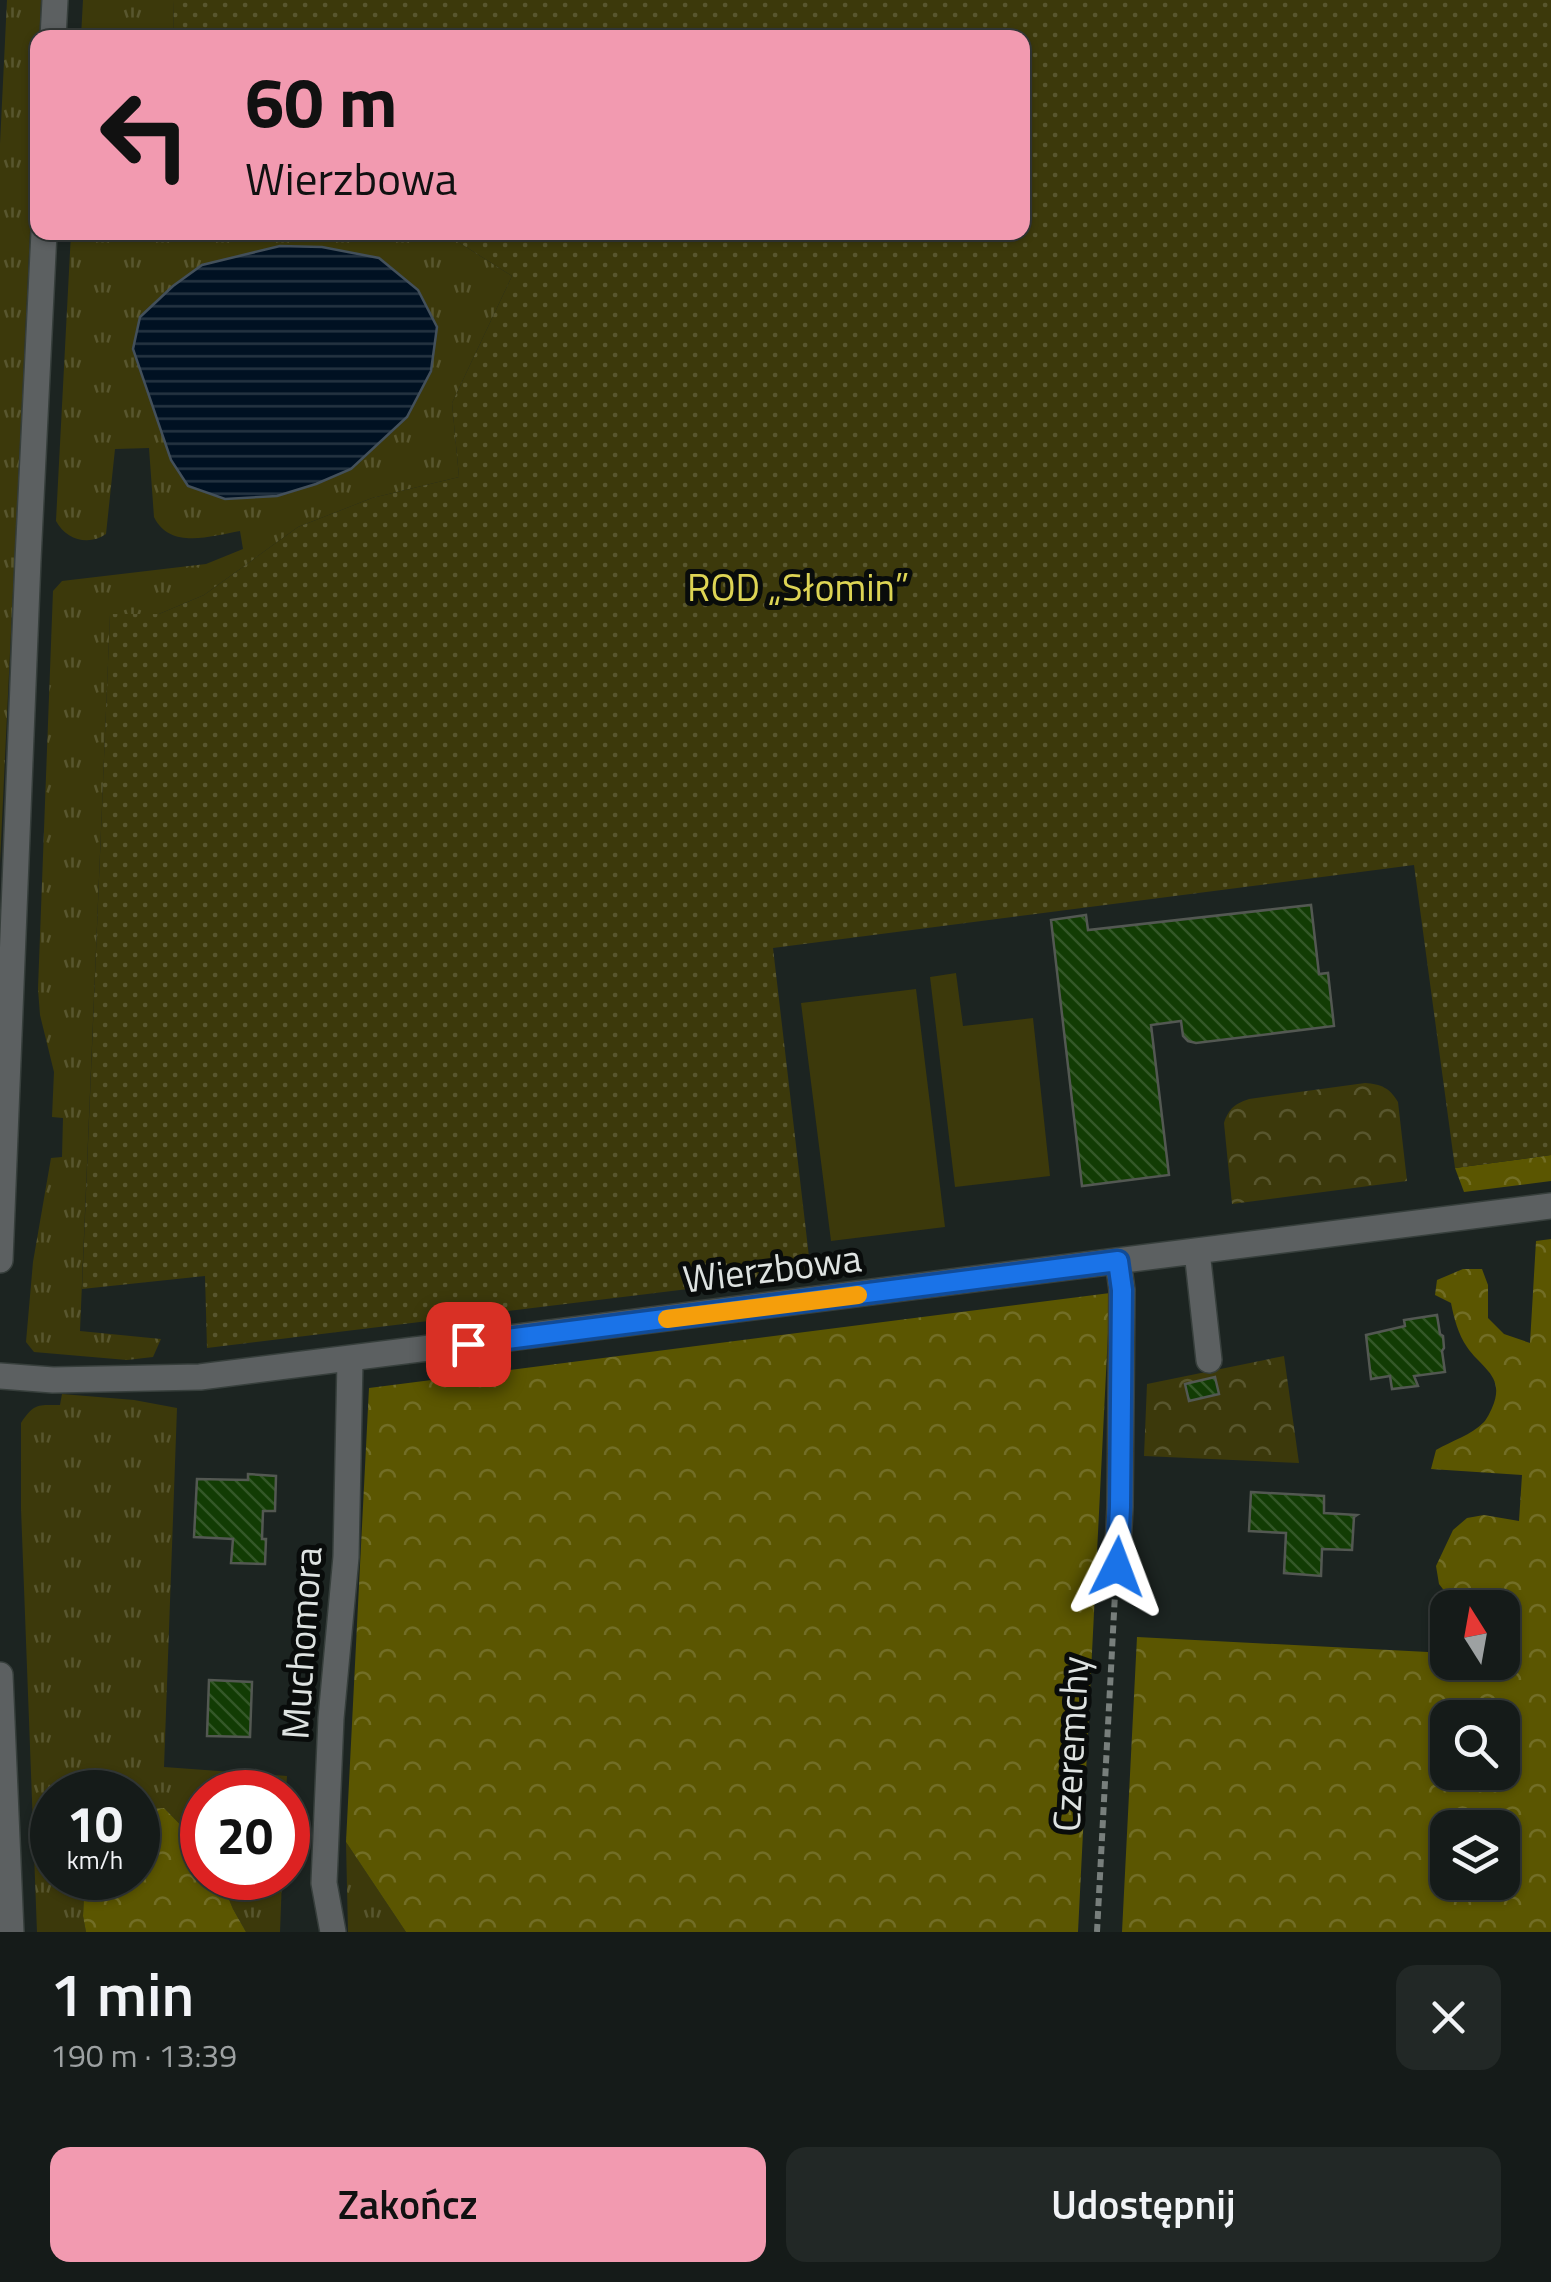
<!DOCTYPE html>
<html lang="pl">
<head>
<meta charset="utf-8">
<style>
  :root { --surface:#151b19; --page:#222826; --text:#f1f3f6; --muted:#9da1a2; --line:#343938; --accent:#f29ab0 }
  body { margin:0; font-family:"Titillium Web",sans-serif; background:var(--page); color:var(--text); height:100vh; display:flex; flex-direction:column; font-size:38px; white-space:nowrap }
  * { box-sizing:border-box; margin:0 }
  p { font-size:32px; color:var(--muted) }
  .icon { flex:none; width:55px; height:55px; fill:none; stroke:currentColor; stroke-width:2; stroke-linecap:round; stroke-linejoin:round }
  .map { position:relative; height:1932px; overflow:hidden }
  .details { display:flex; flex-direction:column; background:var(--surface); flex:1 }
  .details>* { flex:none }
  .guide { position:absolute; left:30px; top:30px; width:1000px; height:210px; border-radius:20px; box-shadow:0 2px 8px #0004,0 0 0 2px var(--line); background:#f29ab0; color:#111; overflow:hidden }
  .needle { width:65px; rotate:349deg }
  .buttons { position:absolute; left:1430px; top:1590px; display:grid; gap:20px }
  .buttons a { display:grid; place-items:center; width:90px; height:90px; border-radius:20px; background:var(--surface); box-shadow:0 2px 8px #0004,0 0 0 2px var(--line); font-size:50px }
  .speed { position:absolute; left:30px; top:1770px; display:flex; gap:20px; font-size:50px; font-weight:700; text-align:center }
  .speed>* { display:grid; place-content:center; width:130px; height:130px; border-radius:50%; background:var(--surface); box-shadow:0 2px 8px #0004,0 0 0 2px var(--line); line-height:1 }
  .speed small { font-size:25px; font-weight:400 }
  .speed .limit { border:15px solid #d22; background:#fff; color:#111 }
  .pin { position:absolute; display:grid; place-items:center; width:85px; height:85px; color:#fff; margin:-42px; border-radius:20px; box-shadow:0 5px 15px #0006 }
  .me { position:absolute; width:110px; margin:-55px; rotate:3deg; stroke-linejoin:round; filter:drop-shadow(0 0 8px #0008) }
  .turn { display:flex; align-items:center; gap:35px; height:210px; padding:0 50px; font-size:45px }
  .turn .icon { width:130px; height:130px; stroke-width:2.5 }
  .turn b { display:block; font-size:70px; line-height:85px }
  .round { display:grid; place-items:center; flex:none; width:105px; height:105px; border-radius:20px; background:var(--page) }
  .headline { display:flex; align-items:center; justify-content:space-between; height:170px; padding:0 50px }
  h1 { font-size:60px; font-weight:600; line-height:75px }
  .action { display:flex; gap:20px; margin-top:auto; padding:20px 50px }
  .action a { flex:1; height:115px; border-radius:20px; background:var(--accent); color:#111; font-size:40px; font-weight:600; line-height:115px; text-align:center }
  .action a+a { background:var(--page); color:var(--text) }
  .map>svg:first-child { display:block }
</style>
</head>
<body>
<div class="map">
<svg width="1551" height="1932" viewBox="0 0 1551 1932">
  <defs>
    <pattern id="grass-tufts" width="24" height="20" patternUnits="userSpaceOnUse" patternTransform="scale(2.5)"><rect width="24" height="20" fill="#3c390b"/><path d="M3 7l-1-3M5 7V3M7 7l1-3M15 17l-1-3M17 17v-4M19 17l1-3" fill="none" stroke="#58562e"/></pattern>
    <pattern id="forest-crowns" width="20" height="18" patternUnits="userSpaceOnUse" patternTransform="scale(2.5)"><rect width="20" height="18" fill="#5b5601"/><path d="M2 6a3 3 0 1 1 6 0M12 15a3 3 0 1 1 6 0" fill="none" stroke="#726e26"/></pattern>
    <pattern id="park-crowns" width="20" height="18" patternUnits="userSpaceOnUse" patternTransform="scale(2.5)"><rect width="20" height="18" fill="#3c390b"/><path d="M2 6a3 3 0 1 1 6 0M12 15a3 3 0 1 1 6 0" fill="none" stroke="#58562e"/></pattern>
    <pattern id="garden-dots" width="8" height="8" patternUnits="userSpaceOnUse" patternTransform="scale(2.5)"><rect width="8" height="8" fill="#3c390b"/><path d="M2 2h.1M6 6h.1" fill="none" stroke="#58562e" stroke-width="1.8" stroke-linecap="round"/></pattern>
    <pattern id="water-rules" width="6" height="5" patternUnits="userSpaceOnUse" patternTransform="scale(2.5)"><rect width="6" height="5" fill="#012"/><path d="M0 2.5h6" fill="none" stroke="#253442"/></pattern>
    <pattern id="building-back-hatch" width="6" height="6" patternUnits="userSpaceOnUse" patternTransform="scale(2.5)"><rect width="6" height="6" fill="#123c04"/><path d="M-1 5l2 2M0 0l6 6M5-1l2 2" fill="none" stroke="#345828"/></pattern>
  </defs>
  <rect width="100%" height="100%" fill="#1c2421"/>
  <!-- grass -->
  <path fill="url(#grass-tufts)" d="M 7,0 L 41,0 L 0,863 L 0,144 Z
    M 83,0 L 174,0 L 173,37 L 81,37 Z
    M 71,233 L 444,233 L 512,276 L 452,403 L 459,477 L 372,498 L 298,527 L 204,595 L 159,614 L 110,615 L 80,1331 L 161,1339 L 153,1357 L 127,1360 L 34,1352 L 26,1342 L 33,1262 L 51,1158 L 62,1157 L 63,1118 L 52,1117 L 54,1072 L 40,1015 L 38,989 L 53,591 L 62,581 L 206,564 L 243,549 L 240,531 C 211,536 170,550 154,517 L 149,448 L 115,449 L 106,534 C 89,546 66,540 56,521 Z
    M 62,1394 L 134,1400 L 177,1408 L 164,1767 L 287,1776 L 286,1792 L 202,1792 L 202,1847 L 164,1808 L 138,1810 L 138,1792 L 52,1792 L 52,1878 L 85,1878 L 83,1916 L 86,1932 L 37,1932 L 21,1508 L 21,1423 C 34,1403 38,1405 60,1405 Z
    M 346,1842 L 406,1932 L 348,1932 Z
    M 220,1878 L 282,1878 L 280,1932 L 246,1932 L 233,1909 Z"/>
  <!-- forest -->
  <path fill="url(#forest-crowns)" fill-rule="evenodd" d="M 1551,1155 L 1551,1181 L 1464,1192 L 1455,1168 Z
    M 1551,1239 L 1551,1932 L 1122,1932 L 1137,1637 L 1447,1653 L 1448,1662 L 1502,1662 L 1503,1656 L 1512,1656 L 1514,1626 L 1503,1624 L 1502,1608 L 1461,1607 L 1453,1602 L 1439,1584 L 1436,1566 L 1453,1530 L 1467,1518 L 1484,1515 L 1519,1521 L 1522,1475 L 1431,1469 L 1436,1450 C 1451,1441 1472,1435 1484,1422 C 1487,1419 1490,1412 1492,1408 C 1506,1376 1482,1369 1467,1347 C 1458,1334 1454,1318 1451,1303 L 1435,1295 L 1437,1280 L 1463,1269 L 1482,1269 L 1488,1285 L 1488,1318 L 1504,1334 L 1530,1343 L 1536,1241 ZM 1448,1718 L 1502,1718 L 1502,1772 L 1448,1772 ZM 1448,1828 L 1502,1828 L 1502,1882 L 1448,1882 Z
    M 1110,1293 L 1078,1932 L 406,1932 L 346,1842 L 369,1388 Z
    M 164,1808 L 202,1847 L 202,1878 L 220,1878 L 233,1909 L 246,1932 L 86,1932 L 83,1916 L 85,1878 L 138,1878 L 138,1810 Z"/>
  <!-- park -->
  <path fill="url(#park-crowns)" d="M 1365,1083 C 1381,1084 1390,1088 1398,1102 L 1407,1181 L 1232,1204 L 1224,1123 C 1229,1108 1235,1104 1249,1099 Z
    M 1284,1356 L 1299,1463 L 1144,1456 L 1147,1384 Z"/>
  <!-- garden -->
  <path fill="url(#garden-dots)" d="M 174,0 L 1551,0 L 1551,1155 L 1455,1168 L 1414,865 L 773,948 L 811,1274 L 207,1348 L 205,1276 L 82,1289 L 110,614 L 159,614 L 204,595 L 298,527 L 372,498 L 459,477 L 452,403 L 512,276 L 444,233 L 1022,232 L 1022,38 L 173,38 Z"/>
  <!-- pitch -->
  <path fill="#3c390b" d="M 956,973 L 963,1026 L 1033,1018 L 1050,1176 L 955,1187 L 930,977 Z
    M 916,989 L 945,1227 L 831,1241 L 801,1003 Z"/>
  <!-- water -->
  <path fill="url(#water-rules)" stroke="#43505b" stroke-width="2.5" d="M 280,246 L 322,247 L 379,258 L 418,290 L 437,327 L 431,371 L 407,417 L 351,469 L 316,484 L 277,496 L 225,499 L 188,486 L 171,460 L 133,349 L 140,317 L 173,286 L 202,265 Z"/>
  <!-- building -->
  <path fill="url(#building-back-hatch)" stroke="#535852" stroke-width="2.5" d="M 1311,905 L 1319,974 L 1328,973 L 1334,1026 L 1196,1043 L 1188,1041 L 1183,1036 L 1181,1021 L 1151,1025 L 1169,1175 L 1082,1186 L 1051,920 L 1086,915 L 1088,930 Z
    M 1437,1315 L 1440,1334 L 1443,1336 L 1444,1348 L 1442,1351 L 1445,1372 L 1414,1376 L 1418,1386 L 1392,1389 L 1390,1376 L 1371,1379 L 1366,1335 L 1405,1326 L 1404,1320 Z
    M 1215,1377 L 1219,1394 L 1189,1401 L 1185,1384 Z
    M 248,1474 L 276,1476 L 275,1511 L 263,1511 L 262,1539 L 266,1539 L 265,1564 L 231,1563 L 233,1539 L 194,1537 L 197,1479 L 248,1480 Z
    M 1251,1492 L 1324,1496 L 1324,1513 L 1357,1515 L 1354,1517 L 1352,1550 L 1322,1549 L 1321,1576 L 1284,1573 L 1286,1533 L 1249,1531 Z
    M 209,1680 L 252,1682 L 250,1737 L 207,1736 Z"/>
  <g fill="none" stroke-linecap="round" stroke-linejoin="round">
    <defs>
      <path id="minor" d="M 53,38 L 55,0
        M 1197,1251 L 1209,1360
        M 0,1260 L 28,560 L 44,232
        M 0,1376 L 53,1380 L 200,1377 L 1551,1206
        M 1117,1567 L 1120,1507 L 1122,1290 L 1118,1261
        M 0,1675 L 11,1932
        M 333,1932 L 324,1883 L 331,1718 L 346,1557 L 350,1360"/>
    </defs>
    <!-- minor casing -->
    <use href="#minor" stroke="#373f3c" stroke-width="28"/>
    <!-- path -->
    <path stroke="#787f7c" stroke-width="6" stroke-dasharray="8 5" stroke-linecap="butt" d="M 1097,1932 L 1115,1594"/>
    <!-- minor -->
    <use href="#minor" stroke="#5c6061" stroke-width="25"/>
  </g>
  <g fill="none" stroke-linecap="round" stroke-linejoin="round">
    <defs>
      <path id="route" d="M 468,1344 L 1118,1261 L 1122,1290 L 1120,1507 L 1117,1567"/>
    </defs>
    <!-- route casing -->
    <use href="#route" stroke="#114b97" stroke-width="25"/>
    <!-- route -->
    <use href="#route" stroke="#1a73e8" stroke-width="18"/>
    <!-- slow -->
    <path stroke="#f59e0b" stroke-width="18" d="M 667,1319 L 858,1295"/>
  </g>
  <g text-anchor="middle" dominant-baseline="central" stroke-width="10" stroke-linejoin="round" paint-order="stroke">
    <!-- park labels -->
    <g font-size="38" fill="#ddd454" stroke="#090c0b">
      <text x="798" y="587">ROD „Słomin”</text>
    </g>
    <!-- street labels -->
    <g font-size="38" fill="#dee3e1" stroke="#090c0b">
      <text transform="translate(772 1268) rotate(-7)">Wierzbowa</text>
      <text transform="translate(301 1643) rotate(-86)">Muchomora</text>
      <text transform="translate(1070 1744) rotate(-87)">Czeremchy</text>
    </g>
  </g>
</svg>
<div class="buttons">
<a><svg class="needle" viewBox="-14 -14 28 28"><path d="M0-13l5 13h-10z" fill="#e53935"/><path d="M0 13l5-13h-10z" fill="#9da1a2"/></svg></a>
<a><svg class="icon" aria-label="search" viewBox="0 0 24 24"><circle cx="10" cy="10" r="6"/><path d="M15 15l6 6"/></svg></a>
<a><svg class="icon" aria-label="layers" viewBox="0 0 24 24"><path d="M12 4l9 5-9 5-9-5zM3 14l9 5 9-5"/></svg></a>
</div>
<div class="speed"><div>10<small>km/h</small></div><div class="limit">20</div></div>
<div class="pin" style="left:468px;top:1344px;background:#d93025"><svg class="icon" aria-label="arrive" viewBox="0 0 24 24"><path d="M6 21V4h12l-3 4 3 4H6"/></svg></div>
<svg class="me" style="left:1117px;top:1567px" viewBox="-20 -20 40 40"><path d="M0-17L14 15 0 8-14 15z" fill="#1a73e8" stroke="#fff" stroke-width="4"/></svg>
<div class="guide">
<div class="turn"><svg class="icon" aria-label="left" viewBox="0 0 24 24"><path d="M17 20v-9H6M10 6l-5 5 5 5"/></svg><div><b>60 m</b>Wierzbowa</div></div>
</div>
</div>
<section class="details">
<div class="headline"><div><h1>1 min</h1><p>190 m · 13:39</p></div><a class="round"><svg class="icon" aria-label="close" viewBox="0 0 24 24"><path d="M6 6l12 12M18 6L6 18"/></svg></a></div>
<div class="action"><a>Zakończ</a><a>Udostępnij</a></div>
</section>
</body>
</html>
